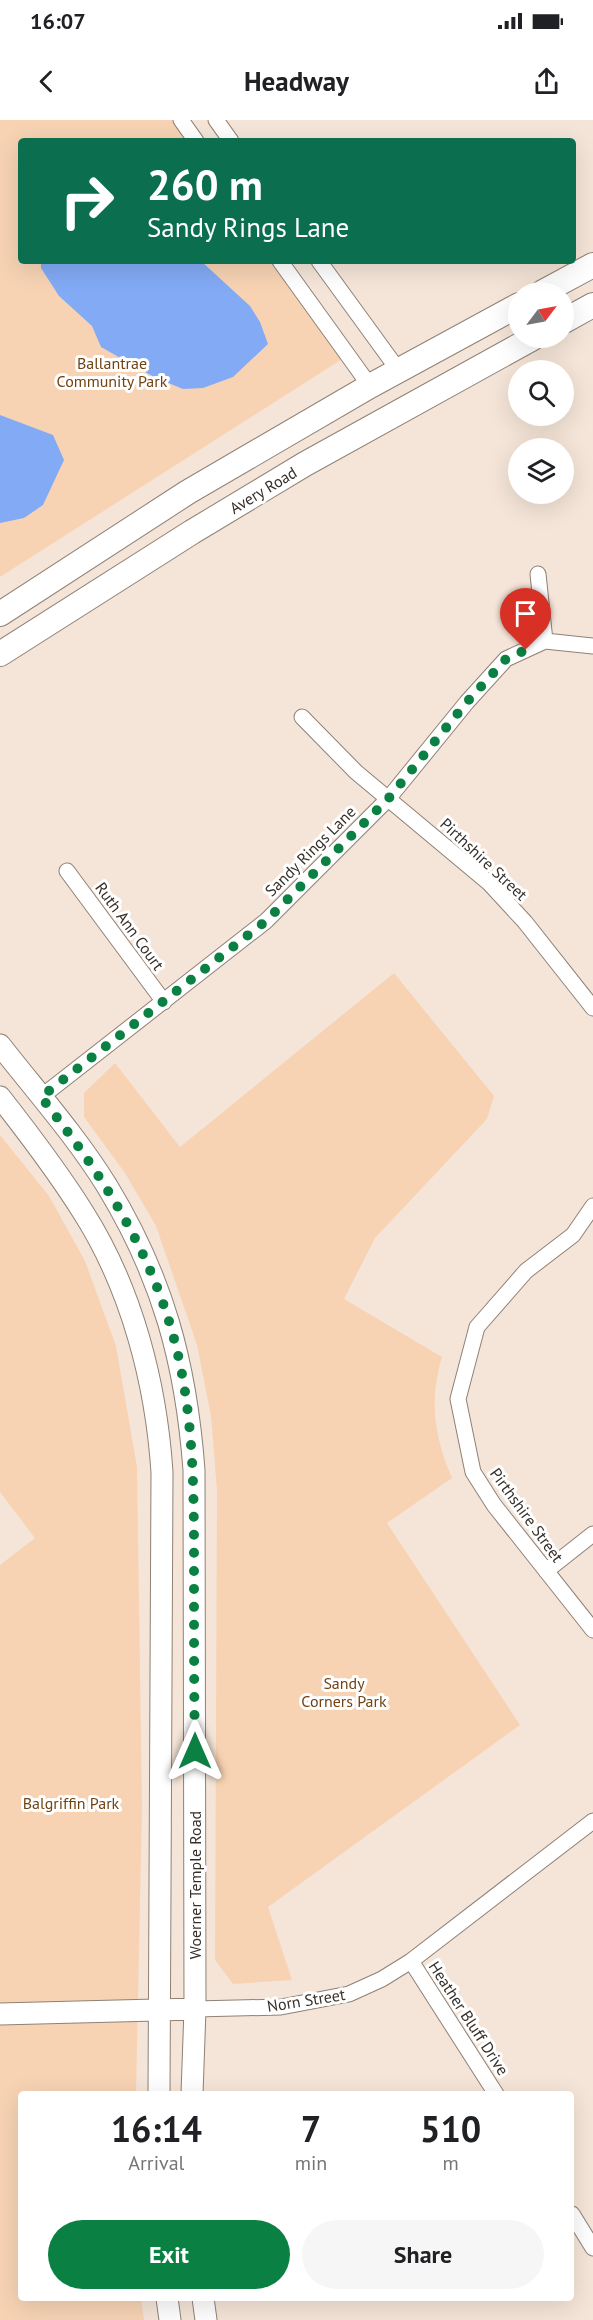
<!DOCTYPE html>
<html lang="en">
<head>
<meta charset="utf-8">
<style>
  :root { --surface:#fff; --page:#f6f6f6; --text:#202124; --muted:#757577; --accent:#0b8043 }
  body { margin:0; font-family:"PT Sans",sans-serif; background:var(--page); color:var(--text); height:100vh; display:flex; flex-direction:column; font-size:22px; white-space:nowrap }
  * { box-sizing:border-box; margin:0 }
  p { font-size:20px; color:var(--muted) }
  .icon { flex:none; width:33px; height:33px; fill:none; stroke:currentColor; stroke-width:2; stroke-linecap:round; stroke-linejoin:round }
  .map { position:relative; flex:1; overflow:hidden }
  .sheet { position:absolute; left:18px; top:1971px; width:556px; height:210px; display:flex; flex-direction:column; background:var(--surface); border-radius:6px; box-shadow:0 6px 24px #0002 }
  .sheet>* { flex:none }
  .top-card { position:absolute; left:18px; top:18px; width:558px; height:126px; border-radius:6px; box-shadow:0 6px 24px #0002; background:#0b6e4f; color:#fff; overflow:hidden }
  .needle { width:39px; rotate:58deg }
  .fabs { position:absolute; left:508px; top:162px; display:grid; gap:12px }
  .fabs a { display:grid; place-items:center; width:66px; height:66px; border-radius:50%; background:var(--surface); box-shadow:0 6px 24px #0002; font-size:30px }
  .pin { position:absolute; display:grid; place-items:center; width:51px; height:51px; color:#fff; margin:-62px -26px; border-radius:50% 50% 50% 0; rotate:-45deg; box-shadow:0 0 6px #0007 }
  .pin .icon { rotate:45deg }
  .me { position:absolute; width:66px; margin:-33px; rotate:0deg; stroke-linejoin:round; filter:drop-shadow(0 0 4px #0008) }
  .turn { display:flex; align-items:center; gap:21px; height:126px; padding:0 30px; font-size:27px }
  .turn .icon { width:78px; height:78px; stroke-width:2.5 }
  .turn b { display:block; font-size:42px; line-height:51px }
  .eta { display:flex; justify-content:space-evenly; align-items:center; height:102px; text-align:center }
  .eta b { font-size:36px; font-weight:700; line-height:42px }
  .button { display:flex; gap:12px; margin-top:auto; padding:12px 30px }
  .button a { flex:1; height:69px; border-radius:36px; background:var(--accent); color:#fff; font-size:24px; font-weight:700; line-height:69px; text-align:center }
  .button a+a { background:var(--page); color:var(--text) }
  .status { display:flex; justify-content:space-between; align-items:center; height:42px; padding:0 30px; background:var(--surface); direction:ltr }
  .status svg { height:16px; fill:currentColor }
  header { display:flex; justify-content:space-between; align-items:center; height:78px; padding:0 30px; background:var(--surface); font-size:27px; font-weight:700 }
  .map>svg:first-child { display:block }
</style>
</head>
<body>
<div class="status"><b>16:07</b><svg viewBox="0 0 49 12"><path d="M0 12V9h3v3zM5 12V6h3v6zM10 12V3h3v9zM15 12V0h3v12zM26 1h20v11H26zM47 4h2v5h-2z"/></svg></div>
<header><svg class="icon" aria-label="back" viewBox="0 0 24 24"><path d="M15 5l-7 7 7 7"/></svg>Headway<svg class="icon" aria-label="share" viewBox="0 0 24 24"><path d="M12 15V3M7 8l5-5 5 5M5 13v7h14v-7"/></svg></header>
<div class="map">
<svg width="593" height="2200" viewBox="0 0 593 2200">
  <rect width="100%" height="100%" fill="#f5e5d8"/>
  <!-- green -->
  <path fill="#f7d3b4" d="M 0,0 L 183,0 L 197,21 L 21,21 L 21,141 L 281,141 L 347,236 L 0,457 Z
    M 394,853 L 494,976 L 487,999 L 375,1118 L 344,1179 L 442,1237 C 429,1282 434,1315 452,1358 L 387,1403 L 520,1605 L 268,1787 L 292,1860 L 233,1864 L 215,1840 L 217,1371 L 211,1296 L 197,1225 L 156,1106 L 125,1053 L 84,997 L 84,973 L 115,943 L 180,1027 Z
    M 0,1015 L 49,1076 L 85,1141 L 116,1226 L 137,1347 L 142,1686 L 136,1974 L 21,1974 L 21,2178 L 141,2178 L 144,2200 L 0,2200 L 0,1445 L 35,1418 L 0,1372 Z"/>
  <!-- water -->
  <path fill="#83aaf5" d="M 41,141 L 201,141 L 250,186 L 260,202 L 268,224 L 233,257 L 203,268 L 183,269 L 154,257 L 101,227 L 92,206 L 59,176 L 41,148 Z
    M 0,295 L 53,315 L 64,340 L 43,385 L 24,398 L 0,403 Z"/>
  <g fill="none" stroke-linecap="round" stroke-linejoin="round">
    <defs>
      <path id="street" d="M 181,0 L 196,21
        M 216,0 L 231,21
        M 280,141 L 370,266
        M 319,141 L 399,251
        M 538,454 L 545,521
        M 302,597 L 356,652 L 489,763 L 525,802 L 593,888
        M 67,751 L 164,882
        M 41,977 L 266,801 L 388,679 L 467,582 L 506,539 L 545,521 L 593,526
        M 593,1086 L 573,1115 L 526,1151 L 477,1207 L 458,1279 L 473,1352 L 494,1385 L 593,1510
        M 546,1451 L 593,1414
        M 411,1841 L 496,1974
        M 195,1889 L 281,1887 L 349,1874 L 382,1859 L 411,1841 L 593,1701
        M 572,2094 L 593,2128"/>
      <path id="secondary" d="M 0,925 C 36,971 76,1016 107,1066 C 163,1158 186,1243 194,1350 L 195,1889 L 192,1974
        M 0,977 C 29,1014 58,1052 83,1092 C 132,1169 156,1263 162,1352 L 159,1974
        M 0,1894 L 195,1889
        M 167,2178 L 170,2200
        M 203,2178 L 206,2200"/>
      <path id="primary" d="M 543,172 L 593,145
        M 564,201 L 593,185
        M 0,494 L 188,372 L 370,266 L 519,185
        M 0,534 L 192,412 L 305,344 L 533,218"/>
    </defs>
    <!-- street casing -->
    <use href="#street" stroke="#8f8175" stroke-width="17"/>
    <!-- secondary casing -->
    <use href="#secondary" stroke="#8f8175" stroke-width="23"/>
    <!-- primary casing -->
    <use href="#primary" stroke="#8f8175" stroke-width="26"/>
    <!-- street -->
    <use href="#street" stroke="#fff" stroke-width="15"/>
    <!-- secondary -->
    <use href="#secondary" stroke="#fff" stroke-width="21"/>
    <!-- primary -->
    <use href="#primary" stroke="#fff" stroke-width="24"/>
  </g>
  <g fill="none" stroke-linecap="round" stroke-linejoin="round">
    <!-- route -->
    <path stroke="#0b8043" stroke-width="10" stroke-dasharray="0 18" d="M 195,1631 C 194,1570 194,1509 194,1449 C 194,1354 194,1265 160,1175 C 133,1102 89,1038 41,977 L 266,801 L 388,679 L 467,582 L 506,539 L 526,530"/>
  </g>
  <g text-anchor="middle" dominant-baseline="central" stroke-width="6" stroke-linejoin="round" paint-order="stroke">
    <!-- park labels -->
    <g font-size="16" fill="#724312" stroke="#fff">
      <text x="112" y="243">Ballantrae<tspan x="112" dy="18">Community Park</tspan></text>
      <text x="344" y="1563">Sandy<tspan x="344" dy="18">Corners Park</tspan></text>
      <text x="71" y="1683">Balgriffin Park</text>
    </g>
    <!-- street labels -->
    <g font-size="16" fill="#352f2a" stroke="#fff">
      <text transform="translate(263 370) rotate(-31)">Avery Road</text>
      <text transform="translate(310 731) rotate(-45)">Sandy Rings Lane</text>
      <text transform="translate(484 739) rotate(43)">Pirthshire Street</text>
      <text transform="translate(130 806) rotate(54)">Ruth Ann Court</text>
      <text transform="translate(527 1395) rotate(54)">Pirthshire Street</text>
      <text transform="translate(195 1765) rotate(-90)">Woerner Temple Road</text>
      <text transform="translate(306 1880) rotate(-9)">Norn Street</text>
      <text transform="translate(469 1898) rotate(57)">Heather Bluff Drive</text>
    </g>
  </g>
</svg>
<div class="fabs">
<a><svg class="needle" viewBox="-14 -14 28 28"><path d="M0-13l5 13h-10z" fill="#e53935"/><path d="M0 13l5-13h-10z" fill="#757577"/></svg></a>
<a><svg class="icon" aria-label="search" viewBox="0 0 24 24"><circle cx="10" cy="10" r="6"/><path d="M15 15l6 6"/></svg></a>
<a><svg class="icon" aria-label="layers" viewBox="0 0 24 24"><path d="M12 4l9 5-9 5-9-5zM3 14l9 5 9-5"/></svg></a>
</div>
<div class="pin" style="left:526px;top:530px;background:#d93025"><svg class="icon" aria-label="arrive" viewBox="0 0 24 24"><path d="M6 21V4h12l-3 4 3 4H6"/></svg></div>
<svg class="me" style="left:195px;top:1631px" viewBox="-20 -20 40 40"><path d="M0-17L14 15 0 8-14 15z" fill="#0b8043" stroke="#fff" stroke-width="4"/></svg>
<div class="top-card">
<div class="turn"><svg class="icon" aria-label="right" viewBox="0 0 24 24"><path d="M7 20v-9h11M14 6l5 5-5 5"/></svg><div><b>260 m</b>Sandy Rings Lane</div></div>
</div>
<section class="sheet">
<div class="eta">
<div><b>16:14</b><p>Arrival</p></div>
<div><b>7</b><p>min</p></div>
<div><b>510</b><p>m</p></div>
</div>
<div class="button"><a>Exit</a><a>Share</a></div>
</section>
</div>
</body>
</html>
